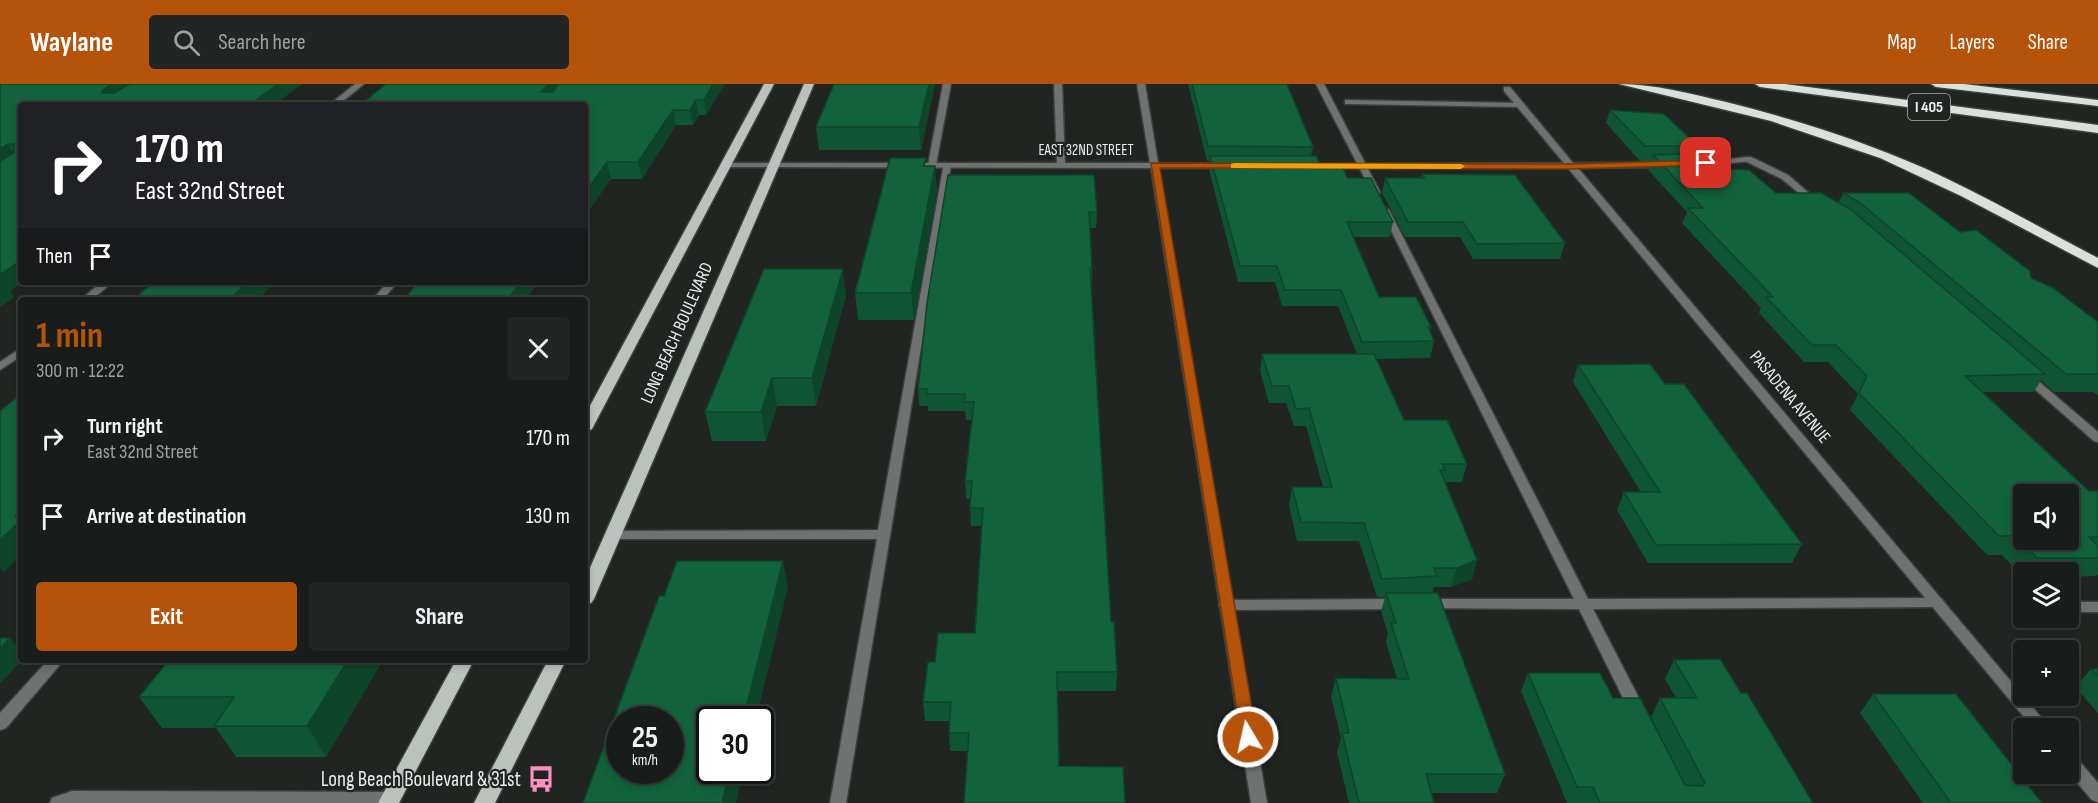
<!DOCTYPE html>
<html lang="en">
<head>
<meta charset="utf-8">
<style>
  :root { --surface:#181c1a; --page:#212523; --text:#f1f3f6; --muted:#9fa1a2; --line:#363a39; --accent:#b45309 }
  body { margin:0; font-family:"Sofia Sans Condensed",sans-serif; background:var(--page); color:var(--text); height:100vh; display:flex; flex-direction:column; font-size:22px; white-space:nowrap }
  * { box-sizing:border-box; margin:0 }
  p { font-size:20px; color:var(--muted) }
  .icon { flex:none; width:33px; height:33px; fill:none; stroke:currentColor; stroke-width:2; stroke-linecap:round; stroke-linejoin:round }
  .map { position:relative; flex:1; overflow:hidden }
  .sheet { position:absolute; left:18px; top:213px; width:570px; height:366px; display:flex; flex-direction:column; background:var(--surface); border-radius:6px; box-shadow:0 3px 9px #0003,0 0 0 2px var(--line) }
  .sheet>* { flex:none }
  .top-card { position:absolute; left:18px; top:18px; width:570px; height:183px; border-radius:6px; box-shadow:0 3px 9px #0003,0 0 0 2px var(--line); background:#202124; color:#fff; overflow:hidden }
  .buttons { position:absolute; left:2013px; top:400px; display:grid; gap:12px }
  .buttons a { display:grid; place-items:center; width:66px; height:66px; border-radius:6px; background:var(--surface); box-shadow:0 3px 9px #0003,0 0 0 2px var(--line); font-size:30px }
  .speed { position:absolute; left:606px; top:622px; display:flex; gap:12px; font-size:30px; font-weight:700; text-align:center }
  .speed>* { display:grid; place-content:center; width:78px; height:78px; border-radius:50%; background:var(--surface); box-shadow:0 3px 9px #0003,0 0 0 2px var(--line); line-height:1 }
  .speed small { font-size:15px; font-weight:400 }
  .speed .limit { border:3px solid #111; border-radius:9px; background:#fff; color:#111 }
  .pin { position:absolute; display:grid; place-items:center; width:51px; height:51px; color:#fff; margin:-26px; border-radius:12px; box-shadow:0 3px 9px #0006 }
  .me { position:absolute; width:66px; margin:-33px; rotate:351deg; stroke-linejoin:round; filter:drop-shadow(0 0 4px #0008) }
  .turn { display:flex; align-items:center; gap:21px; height:126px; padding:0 18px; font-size:27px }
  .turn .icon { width:78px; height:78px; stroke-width:2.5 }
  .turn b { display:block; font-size:42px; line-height:51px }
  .then { display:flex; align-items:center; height:57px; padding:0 18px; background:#0003; gap:12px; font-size:22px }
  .round { display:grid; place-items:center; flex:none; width:63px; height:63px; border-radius:6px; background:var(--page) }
  .summary { display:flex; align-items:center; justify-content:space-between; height:102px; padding:0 18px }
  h1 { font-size:36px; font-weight:700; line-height:45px; color:var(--accent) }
  .cta { display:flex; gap:12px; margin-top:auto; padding:12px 18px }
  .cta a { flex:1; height:69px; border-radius:6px; background:var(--accent); color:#fff; font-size:24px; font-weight:700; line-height:69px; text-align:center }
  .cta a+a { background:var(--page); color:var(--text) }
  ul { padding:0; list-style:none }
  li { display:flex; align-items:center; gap:18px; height:78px; padding:0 18px }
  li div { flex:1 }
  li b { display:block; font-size:22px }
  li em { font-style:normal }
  header { display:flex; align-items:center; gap:36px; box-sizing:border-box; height:84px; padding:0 30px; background:var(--accent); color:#fff }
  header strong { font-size:28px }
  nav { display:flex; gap:33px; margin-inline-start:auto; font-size:21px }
  .search { width:420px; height:54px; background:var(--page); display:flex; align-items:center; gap:15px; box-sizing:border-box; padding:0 21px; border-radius:6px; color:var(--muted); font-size:22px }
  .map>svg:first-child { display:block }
</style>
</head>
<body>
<header>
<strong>Waylane</strong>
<div class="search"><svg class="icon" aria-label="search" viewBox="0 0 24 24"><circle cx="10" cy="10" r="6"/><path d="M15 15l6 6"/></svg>Search here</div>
<nav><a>Map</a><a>Layers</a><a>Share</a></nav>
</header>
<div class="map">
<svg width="2098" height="719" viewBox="0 0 2098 719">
  <rect width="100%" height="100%" fill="#202522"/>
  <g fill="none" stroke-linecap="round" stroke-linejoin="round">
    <defs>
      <path id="lane" d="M 943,0 L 951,0 L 936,81 L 932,83 L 928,81 Z
        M 1054,0 L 1062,0 L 1065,81 L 1061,83 L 1057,81 Z
        M 1316,0 L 1324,0 L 1380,108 L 1379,110 L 1372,108 Z
        M 1345,16 L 1520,19 L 1524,21 L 1520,23 L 1348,20 L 1345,20 Z
        M 1745,73 L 1751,73 L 1788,91 L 1818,117 L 1811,119 L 1782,95 L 1745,77 Z
        M 944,79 L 951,81 L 846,719 L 830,719 L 877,455 L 613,455 L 608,454 L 606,451 L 608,448 L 613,447 L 878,446 Z
        M 1385,123 L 1389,126 L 1588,515 L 1937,514 L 1942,515 L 1944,519 L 1942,523 L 1593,525 L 1646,628 L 1644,632 L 1638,634 L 1632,632 L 1579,525 L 1423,524 L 1421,520 L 1423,516 L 1428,515 L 1574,515 L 1381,126 Z
        M 388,198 L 398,198 L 382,216 L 372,216 Z
        M 2026,289 L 2030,290 L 2098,348 L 2098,358 L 2094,357 L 2022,294 L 2020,292 L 2022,290 Z
        M 1399,515 L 1404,516 L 1406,520 L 1404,524 L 1399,525 L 1226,526 L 1221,525 L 1219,521 L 1221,517 L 1226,516 Z
        M 2068,518 L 2098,518 L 2098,528 L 2068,528 Z
        M 48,576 L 64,576 L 6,644 L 0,646 L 0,629 Z
        M 72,707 L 390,708 L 396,710 L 398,715 L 396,719 L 50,719 L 52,714 Z"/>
      <path id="street" d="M 355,0 L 364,0 L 338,21 L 329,21 Z
        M 1137,0 L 1145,0 L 1158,79 L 1225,80 L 1229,82 L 1225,84 L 1159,84 L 1267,719 L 1251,719 L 1151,84 L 729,83 L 725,81 L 729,79 L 1150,79 Z
        M 1504,3 L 1510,3 L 1573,79 L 1669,79 L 1669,83 L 1666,83 L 1578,84 L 2051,645 L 2034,645 L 1568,84 L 1305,84 L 1301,82 L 1305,80 L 1564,79 L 1504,7 Z
        M 1748,73 L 1752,75 L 1751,77 L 1701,82 L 1697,80 L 1701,78 Z
        M 102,198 L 113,198 L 91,216 L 80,216 Z
        M 21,264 L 21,272 L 0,286 L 0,278 Z
        M 2068,669 L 2074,671 L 2098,699 L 2098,718 L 2092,716 L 2068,688 Z"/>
      <path id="primary" d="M 764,0 L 774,0 L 592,345 L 585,349 L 585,331 Z
        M 804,0 L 814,0 L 594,515 L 591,519 L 585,521 L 585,495 Z
        M 456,576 L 474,576 L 399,719 L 378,719 Z
        M 548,576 L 566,576 L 495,719 L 474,719 Z"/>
      <path id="highway" d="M 1619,0 C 1655,0 1691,10 1726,18 C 1794,35 1860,56 1924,84 C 1984,111 2040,144 2098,174 L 2098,184 L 1961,112 L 1880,74 L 1771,37 Z
        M 1755,0 L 1785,0 L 2098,41 L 2098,49 L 1760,3 Z
        M 1931,0 L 1964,0 L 2098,16 L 2098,22 L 1936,3 Z"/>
    </defs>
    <!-- lane casing -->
    <use href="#lane" stroke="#3c413e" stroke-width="3"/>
    <!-- street casing -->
    <use href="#street" stroke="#3c413e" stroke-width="3"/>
    <!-- primary casing -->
    <use href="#primary" stroke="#3c413e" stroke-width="3"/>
    <!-- highway casing -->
    <use href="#highway" stroke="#3c413e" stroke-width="3"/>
    <!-- lane -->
    <use href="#lane" fill="#6f7270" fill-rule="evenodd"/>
    <!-- street -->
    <use href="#street" fill="#6f7270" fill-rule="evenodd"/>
    <!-- primary -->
    <use href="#primary" fill="#bbc1bd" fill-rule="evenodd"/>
    <!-- highway -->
    <use href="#highway" fill="#dae1dc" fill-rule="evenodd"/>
  </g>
  <!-- wall -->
  <path fill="#0f5434" d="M 0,0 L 302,0 L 273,21 L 21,21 L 21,198 L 23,198 L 10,207 L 14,213 L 0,223 Z
    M 725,0 L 706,31 L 699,31 L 693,41 L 676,41 L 642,95 L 611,95 L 585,21 Z
    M 834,0 L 935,0 L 921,66 L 819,66 L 816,43 Z
    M 1188,0 L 1287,0 L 1313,63 L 1311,72 L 1322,84 L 1347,94 L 1393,138 L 1390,153 L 1353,153 L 1379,213 L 1431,243 L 1430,248 L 1434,257 L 1430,274 L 1376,275 L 1404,336 L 1467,380 L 1462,398 L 1445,398 L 1477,476 L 1472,495 L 1451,503 L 1434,503 L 1432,509 L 1505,690 L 1497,709 L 1431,709 L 1434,719 L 1349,719 L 1337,668 L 1341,654 L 1331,613 L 1336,594 L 1397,595 L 1386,558 L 1388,550 L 1381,527 L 1385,513 L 1377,513 L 1359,457 L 1297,457 L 1289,421 L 1292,403 L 1323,403 L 1306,342 L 1294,342 L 1286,319 L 1269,319 L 1260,287 L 1262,270 L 1357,270 L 1338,222 L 1282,222 L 1275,198 L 1238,198 L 1209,86 L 1210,77 L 1207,77 Z
    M 1610,26 L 1698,62 L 1695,70 L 1724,85 L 1776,109 L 1838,119 L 1843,109 L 1960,148 L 2098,238 L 2098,311 L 2093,308 L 2054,308 L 2041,296 L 2034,308 L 1983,308 L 2089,407 L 2098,407 L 2098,490 L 2096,492 L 2068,493 L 2068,489 L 2024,489 L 2023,493 L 2002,471 L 1987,471 L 1850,326 L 1858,310 L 1828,278 L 1804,278 L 1759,229 L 1761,224 L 1682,139 L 1687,128 L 1648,86 L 1651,77 L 1640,77 L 1606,39 Z
    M 926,82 L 937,106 L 914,236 L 858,236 L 855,209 Z
    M 1422,90 L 1565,159 L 1560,175 L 1473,175 L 1460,153 L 1405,153 L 1382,109 L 1385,94 L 1421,94 Z
    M 948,91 L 1097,128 L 1096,144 L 1090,144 L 1092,184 L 1092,200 L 1091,200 L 1111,538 L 1117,588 L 1116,607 L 1058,607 L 1059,682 L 1125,719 L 967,667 L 950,667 L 949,649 L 950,637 L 925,637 L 923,618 L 935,578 L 975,549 L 982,442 L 971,442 L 970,424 L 971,415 L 966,415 L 965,397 L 972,336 L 966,336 L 965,327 L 928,327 L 928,322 L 919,322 L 918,305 Z
    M 538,198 L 526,216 L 406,216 L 405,214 Z
    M 846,211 L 816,322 L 777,322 L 766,357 L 712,357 L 705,328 Z
    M 1578,281 L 1665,300 L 1802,460 L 1792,479 L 1648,479 L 1617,426 L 1624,408 L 1641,408 L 1573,298 Z
    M 169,576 L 383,576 L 326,673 L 236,673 L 216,644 L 162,644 L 139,613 Z
    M 1674,576 L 1741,609 L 1813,719 L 1567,719 L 1521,607 L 1528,589 L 1613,614 L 1685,701 L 1651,633 L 1660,614 L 1676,614 L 1665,595 Z
    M 2091,585 L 2098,585 L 2098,629 L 2075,603 Z
    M 1873,610 L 2042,719 L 1923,719 L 1860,629 Z"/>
  <!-- shaded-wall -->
  <path fill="#0d452b" d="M 112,0 L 141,0 L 110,19 L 102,9 L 103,6 Z
    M 278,0 L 302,0 L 273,21 L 249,21 Z
    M 548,0 L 563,0 L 547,21 L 541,8 Z
    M 713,0 L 725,0 L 706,31 L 704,16 Z
    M 929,0 L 935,0 L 921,66 L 919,43 Z
    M 696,16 L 699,31 L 693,41 L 690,26 Z
    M 673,26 L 676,41 L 642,95 L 638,78 Z
    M 8,60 L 17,74 L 0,84 L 0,65 Z
    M 607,78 L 611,95 L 585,132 L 585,109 Z
    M 935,82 L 937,106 L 914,236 L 911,209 Z
    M 21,176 L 21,198 L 23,198 L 10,207 L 14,213 L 0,223 L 0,191 Z
    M 843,185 L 846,211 L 816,322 L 812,294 Z
    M 248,198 L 276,198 L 257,216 L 229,216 Z
    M 520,198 L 538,198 L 526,216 L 509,216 L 509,214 Z
    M 772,294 L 777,322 L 766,357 L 761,328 Z
    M 21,426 L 21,471 L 4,488 L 0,483 L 0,456 L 15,432 Z
    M 1477,476 L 1472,495 L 1451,503 L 1457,484 Z
    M 783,477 L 788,503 L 756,636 L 743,636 Z
    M 10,554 L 21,567 L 21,576 L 22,576 L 0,600 L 0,564 Z
    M 348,576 L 383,576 L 326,673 L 307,642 Z
    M 730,687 L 743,687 L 736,719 L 722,719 Z"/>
  <!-- building -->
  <path fill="#12623d" stroke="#0d452b" stroke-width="1.5" fill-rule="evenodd" d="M 0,0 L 112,0 L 103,6 L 102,9 L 114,9 L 130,0 L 278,0 L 249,21 L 21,21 L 21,176 L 0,191 L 0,77 L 14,69 L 14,60 L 8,60 L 0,65 Z
    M 386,0 L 548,0 L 541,8 L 553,8 L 559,0 L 713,0 L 704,16 L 696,16 L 690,26 L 673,26 L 638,78 L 607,78 L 585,109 L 585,21 L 360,21 Z
    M 834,0 L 929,0 L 919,43 L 816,43 Z
    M 1192,0 L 1287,0 L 1313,63 L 1208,62 Z
    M 1610,26 L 1664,30 L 1698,62 L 1645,62 Z
    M 1707,69 L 1724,85 L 1749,86 L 1776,109 L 1821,109 L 1850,125 L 2045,290 L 1965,292 L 2089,407 L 2098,407 L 2098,453 L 2089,453 L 2098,462 L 2098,474 L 2037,474 L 2015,452 L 1999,452 L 1859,309 L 1867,292 L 1836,261 L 1812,261 L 1766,213 L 1773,213 L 1688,124 L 1703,124 L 1653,71 ZM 2024,411 L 2068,411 L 2068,456 L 2024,456 Z
    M 1210,72 L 1316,72 L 1322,84 L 1343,84 L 1347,94 L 1371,94 L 1393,138 L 1347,138 L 1379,213 L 1416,213 L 1431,243 L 1428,243 L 1434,257 L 1362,258 L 1341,206 L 1285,206 L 1277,182 L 1240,182 Z
    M 890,74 L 926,74 L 924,82 L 935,82 L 911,209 L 855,209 Z
    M 1422,90 L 1515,91 L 1565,159 L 1477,160 L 1463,138 L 1408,138 L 1385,94 L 1425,94 Z
    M 948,91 L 1094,91 L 1097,128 L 1089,128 L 1092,184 L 1090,184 L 1111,538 L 1114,538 L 1117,588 L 1057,588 L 1059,682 L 1123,683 L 1125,719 L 964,719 L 969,649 L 949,649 L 951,618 L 923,618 L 928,578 L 935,578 L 938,549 L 975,549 L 983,424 L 970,424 L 972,397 L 965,397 L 974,318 L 965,318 L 965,310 L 927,310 L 927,305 L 918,305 L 927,219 Z
    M 1843,109 L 1909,109 L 1960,148 L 1976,146 L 2030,187 L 2031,194 L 2053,204 L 2098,238 L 2098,290 L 2066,290 L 1859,118 Z
    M 764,185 L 843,185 L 812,294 L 772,294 L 761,328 L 705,328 Z
    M 154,198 L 248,198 L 229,216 L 132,216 Z
    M 418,198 L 520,198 L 509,214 L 405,214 Z
    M 1262,270 L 1374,270 L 1404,336 L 1447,336 L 1467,380 L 1442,380 L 1445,386 L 1440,386 L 1477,476 L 1457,484 L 1434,484 L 1437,492 L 1382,495 L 1364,439 L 1301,438 L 1292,403 L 1332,403 L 1309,324 L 1296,325 L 1289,302 L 1272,302 Z
    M 1650,280 L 1665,300 L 1684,300 L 1802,460 L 1656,461 L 1624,408 L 1660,408 L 1578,281 Z
    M 21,310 L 21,426 L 15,432 L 21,432 L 21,436 L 0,456 L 0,327 Z
    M 677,477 L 783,477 L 743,636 L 710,636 L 710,687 L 730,687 L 722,719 L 583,719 L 659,512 L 664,512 ZM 620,636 L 670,636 L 670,687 L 620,687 Z
    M 1386,509 L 1438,509 L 1505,690 L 1426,690 L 1434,719 L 1359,719 L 1342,649 L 1349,649 L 1336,594 L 1409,595 L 1391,539 L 1396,539 Z
    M 0,554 L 10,554 L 0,564 Z
    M 1720,575 L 1741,609 L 1747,609 L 1813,719 L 1600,719 L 1593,703 L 1577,703 L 1528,589 L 1600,589 L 1613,614 L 1640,614 L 1685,701 L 1703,702 L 1705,699 L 1660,614 L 1697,614 L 1674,576 Z
    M 169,576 L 348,576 L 307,642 L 214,642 L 234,613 L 139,613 Z
    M 2091,585 L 2098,585 L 2098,592 Z
    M 1873,610 L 1956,610 L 2042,719 L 1951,719 Z"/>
  <!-- route -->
  <path fill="#b45309" stroke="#753606" stroke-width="1.5" d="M 1706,76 L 1710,77 L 1710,81 L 1571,85 L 1160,84 L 1257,653 L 1255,658 L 1248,660 L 1242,658 L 1151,79 L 1571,80 Z"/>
  <!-- slow -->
  <path fill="#f59e0b" d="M 1234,79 L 1461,80 L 1465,82 L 1461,85 L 1231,84 L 1231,80 Z"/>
  <!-- icons -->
  <defs>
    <symbol id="bus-bare" viewBox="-9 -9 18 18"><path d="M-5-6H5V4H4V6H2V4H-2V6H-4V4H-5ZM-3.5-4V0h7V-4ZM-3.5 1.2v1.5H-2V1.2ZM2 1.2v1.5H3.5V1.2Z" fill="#fd8ec0" stroke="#202522" stroke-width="2.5" paint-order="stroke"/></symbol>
  </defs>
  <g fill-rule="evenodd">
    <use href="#bus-bare" x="522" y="676" width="38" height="38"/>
  </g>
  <g text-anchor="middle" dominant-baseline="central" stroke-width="4.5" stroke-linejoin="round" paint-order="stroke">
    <!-- far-street labels -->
    <g font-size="15" fill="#ebeeec" stroke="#202522">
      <text x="1086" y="66">EAST 32ND STREET</text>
    </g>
    <!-- shield labels -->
    <rect fill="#202522" stroke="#aeb2af" stroke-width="1.5" x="1908" y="10" width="42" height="26" rx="4.5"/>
    <g font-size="16" font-weight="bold" fill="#ebeeec">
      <text x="1929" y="23">I 405</text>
    </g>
    <!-- street labels -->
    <g font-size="18" fill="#ebeeec" stroke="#202522">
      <text transform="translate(677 249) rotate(-66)">LONG BEACH BOULEVARD</text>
      <text transform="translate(1790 313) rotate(50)">PASADENA AVENUE</text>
    </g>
    <!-- near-poi labels -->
    <g font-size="21" fill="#ebeeec" stroke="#202522" text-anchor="end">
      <text x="521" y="695">Long Beach Boulevard &amp; 31st</text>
    </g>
  </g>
</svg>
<div class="buttons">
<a><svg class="icon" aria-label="sound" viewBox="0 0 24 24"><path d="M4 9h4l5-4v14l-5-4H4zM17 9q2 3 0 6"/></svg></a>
<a><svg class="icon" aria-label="layers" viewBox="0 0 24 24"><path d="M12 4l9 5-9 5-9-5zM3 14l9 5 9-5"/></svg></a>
<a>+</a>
<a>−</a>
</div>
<div class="speed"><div>25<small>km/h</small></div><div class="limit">30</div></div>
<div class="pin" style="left:1706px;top:79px;background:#d93025"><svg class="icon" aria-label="arrive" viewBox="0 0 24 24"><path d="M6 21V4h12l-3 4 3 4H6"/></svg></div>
<svg class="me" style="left:1248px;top:653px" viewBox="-20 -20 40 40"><circle r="17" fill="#b45309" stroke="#fff" stroke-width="3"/><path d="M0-11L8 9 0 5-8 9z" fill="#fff"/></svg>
<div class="top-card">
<div class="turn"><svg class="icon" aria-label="right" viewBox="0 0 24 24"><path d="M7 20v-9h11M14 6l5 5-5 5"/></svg><div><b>170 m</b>East 32nd Street</div></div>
<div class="then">Then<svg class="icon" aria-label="arrive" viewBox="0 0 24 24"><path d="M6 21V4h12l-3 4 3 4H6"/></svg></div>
</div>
<section class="sheet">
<div class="summary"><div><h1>1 min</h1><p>300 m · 12:22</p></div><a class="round"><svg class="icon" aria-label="close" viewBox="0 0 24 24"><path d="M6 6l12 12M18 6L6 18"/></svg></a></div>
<ul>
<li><svg class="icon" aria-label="right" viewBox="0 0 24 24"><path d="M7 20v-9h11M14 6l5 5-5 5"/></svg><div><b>Turn right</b><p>East 32nd Street</p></div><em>170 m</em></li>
<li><svg class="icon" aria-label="arrive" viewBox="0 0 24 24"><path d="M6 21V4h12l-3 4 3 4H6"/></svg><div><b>Arrive at destination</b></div><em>130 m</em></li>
</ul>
<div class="cta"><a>Exit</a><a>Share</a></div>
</section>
</div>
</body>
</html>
